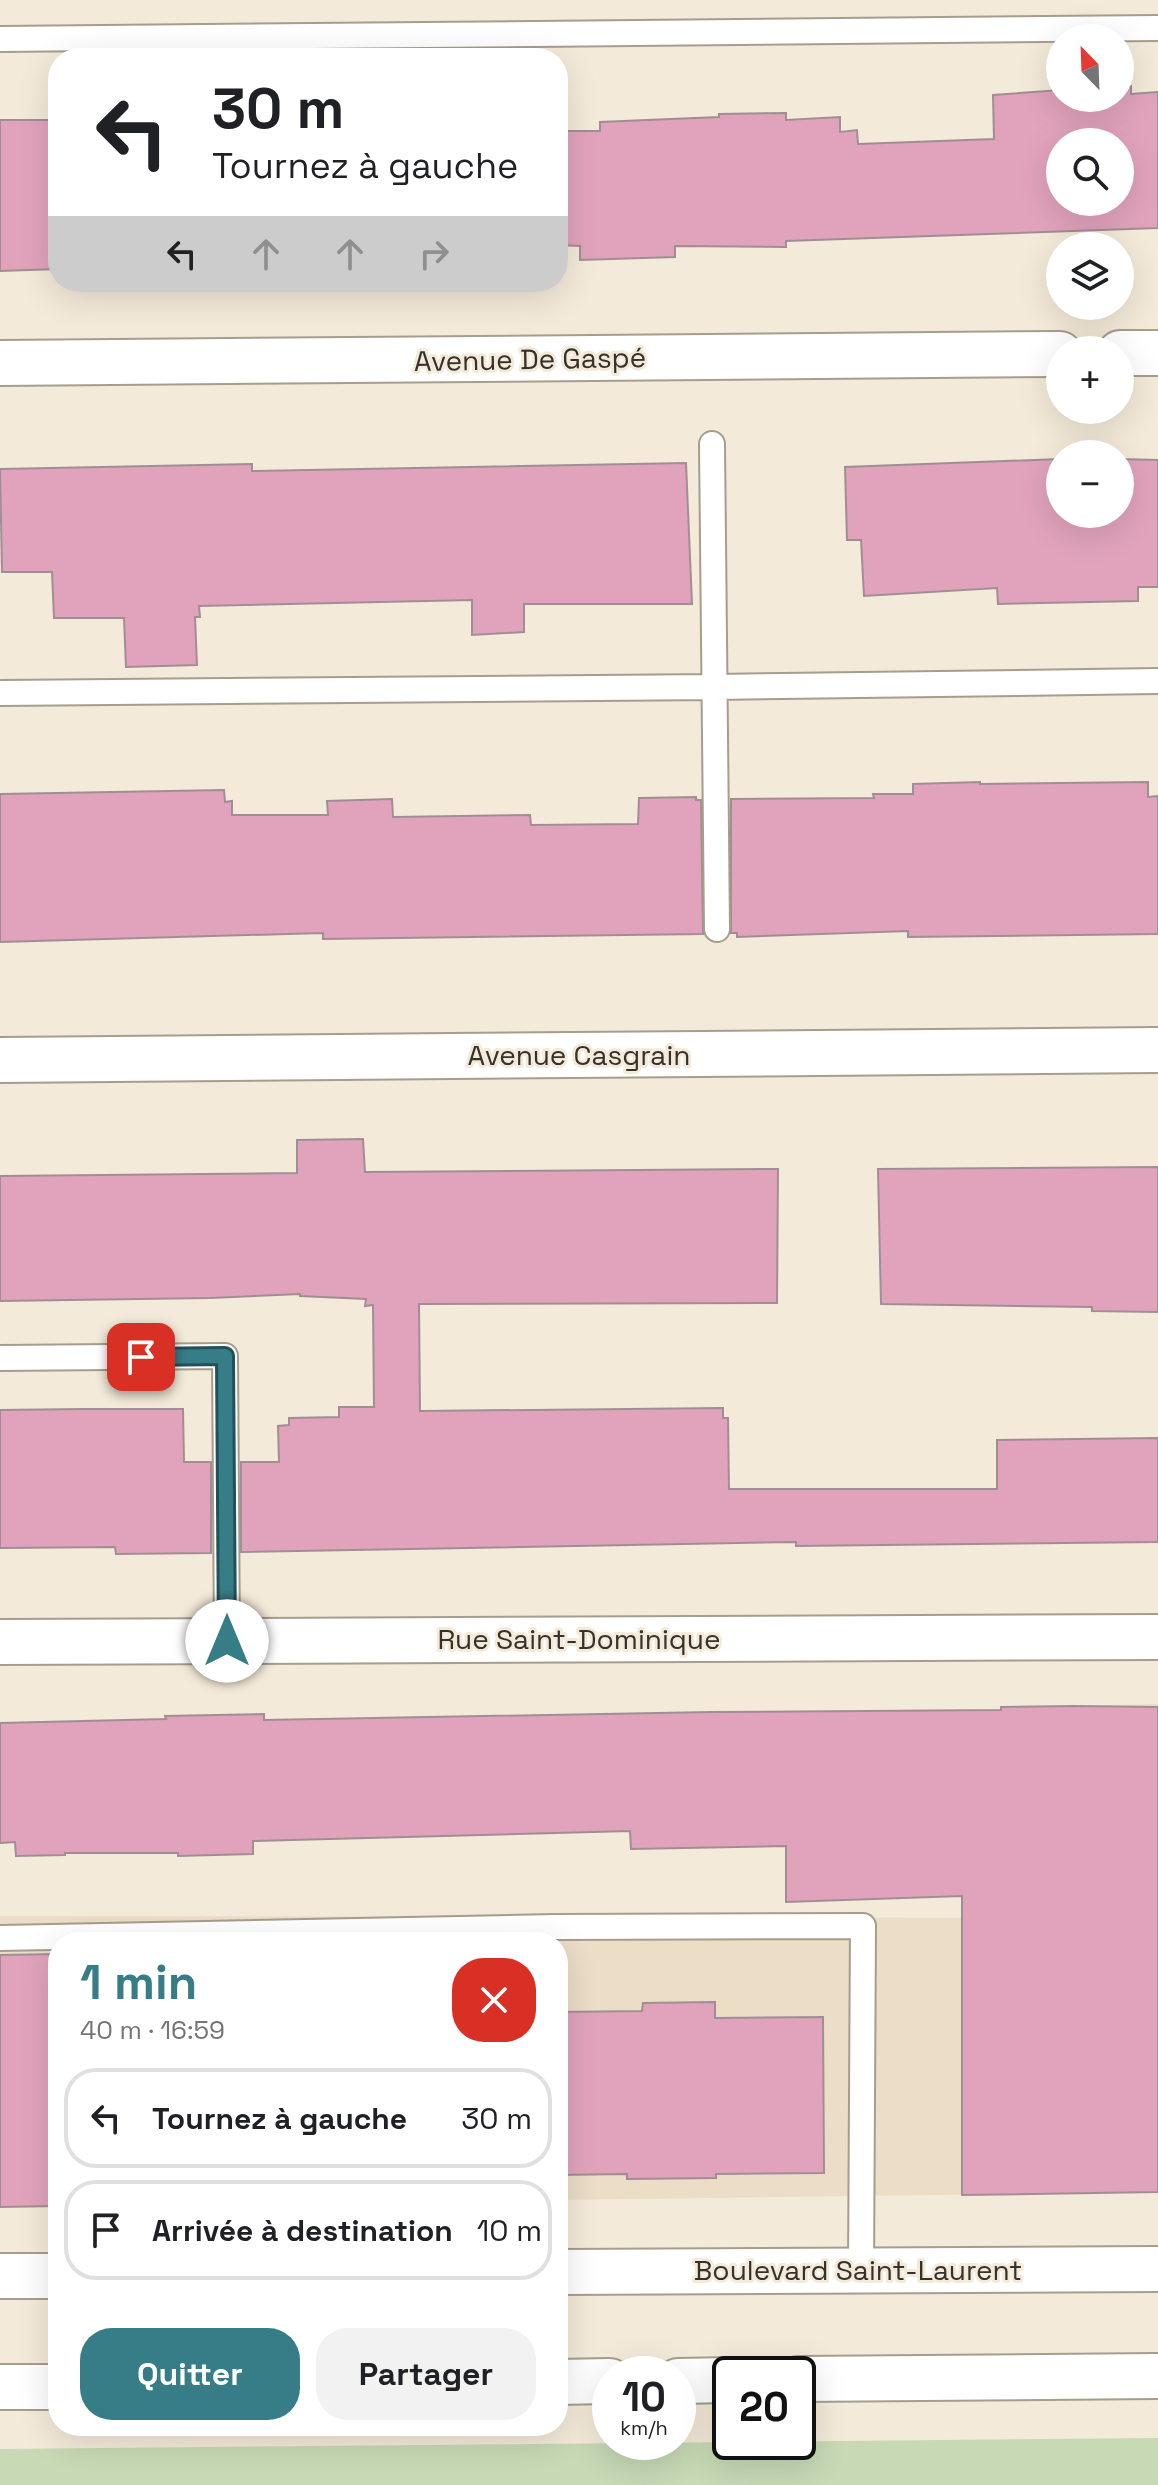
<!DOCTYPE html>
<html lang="fr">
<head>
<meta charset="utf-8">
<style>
  :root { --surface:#fff; --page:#f2f2f2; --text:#202124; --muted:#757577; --line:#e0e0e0; --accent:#367d87 }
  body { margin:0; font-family:"Space Grotesk",sans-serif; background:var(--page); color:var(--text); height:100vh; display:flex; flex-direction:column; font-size:30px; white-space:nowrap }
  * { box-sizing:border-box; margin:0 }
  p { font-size:26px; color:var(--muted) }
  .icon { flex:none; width:44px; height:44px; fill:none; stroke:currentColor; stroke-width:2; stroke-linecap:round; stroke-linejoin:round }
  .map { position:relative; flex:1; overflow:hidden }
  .panel { position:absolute; left:48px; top:1932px; width:520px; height:504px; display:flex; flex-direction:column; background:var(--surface); border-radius:32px; box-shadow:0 8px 32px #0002 }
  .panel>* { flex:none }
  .guide { position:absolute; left:48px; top:48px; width:520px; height:244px; border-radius:32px; box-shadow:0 8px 32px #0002; background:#fff; color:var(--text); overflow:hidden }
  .needle { width:52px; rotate:337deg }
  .fabs { position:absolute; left:1046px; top:24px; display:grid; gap:16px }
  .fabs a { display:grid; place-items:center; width:88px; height:88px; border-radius:50%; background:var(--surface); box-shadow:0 8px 32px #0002; font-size:40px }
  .speed { position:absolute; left:592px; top:2356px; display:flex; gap:16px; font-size:40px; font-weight:700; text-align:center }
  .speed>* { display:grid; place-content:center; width:104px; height:104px; border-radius:50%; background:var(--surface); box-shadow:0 8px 32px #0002; line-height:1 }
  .speed small { font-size:20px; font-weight:400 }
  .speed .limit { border:4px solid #111; border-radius:12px; background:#fff; color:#111 }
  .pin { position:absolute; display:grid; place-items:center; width:68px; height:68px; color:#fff; margin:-34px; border-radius:16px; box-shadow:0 4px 12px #0006 }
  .me { position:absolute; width:88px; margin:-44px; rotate:0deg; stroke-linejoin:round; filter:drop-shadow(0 0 6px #0008) }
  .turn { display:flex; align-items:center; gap:28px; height:168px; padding:0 32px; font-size:36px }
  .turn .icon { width:104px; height:104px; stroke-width:2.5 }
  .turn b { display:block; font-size:56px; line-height:68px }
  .lanes { display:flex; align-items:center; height:76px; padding:0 32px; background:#0003; justify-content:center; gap:40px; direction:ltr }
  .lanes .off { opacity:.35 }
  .round { display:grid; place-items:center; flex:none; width:84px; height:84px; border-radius:32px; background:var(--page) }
  .overview { display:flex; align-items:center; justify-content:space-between; height:136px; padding:0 32px }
  h1 { font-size:48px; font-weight:800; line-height:60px; color:var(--accent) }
  .primary-button { display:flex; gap:16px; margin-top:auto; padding:16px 32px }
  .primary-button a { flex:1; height:92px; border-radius:32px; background:var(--accent); color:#fff; font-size:32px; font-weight:800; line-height:92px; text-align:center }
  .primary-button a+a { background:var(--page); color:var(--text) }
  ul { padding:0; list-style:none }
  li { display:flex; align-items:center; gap:24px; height:100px; margin:0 16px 12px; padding:0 16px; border:4px solid var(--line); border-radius:32px }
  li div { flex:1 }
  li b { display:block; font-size:30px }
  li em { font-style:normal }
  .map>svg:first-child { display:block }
</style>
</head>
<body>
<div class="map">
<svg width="1158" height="2485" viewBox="0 0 1158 2485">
  <rect width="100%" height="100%" fill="#f4ead9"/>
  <!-- built -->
  <path fill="#ebddc6" d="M 1158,1704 L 1158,2192 L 558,2200 L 558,1942 L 58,1942 L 58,2206 L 0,2207 L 0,1916 L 998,1918 L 1001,1707 Z"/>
  <!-- green -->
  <path fill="#c7d9b5" d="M 1158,2438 L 1158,2485 L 0,2485 L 0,2449 Z"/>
  <!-- building -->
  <path fill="#e1a3bc" stroke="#a18e95" stroke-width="2" fill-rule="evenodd" d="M 1131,86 L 1131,94 L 1158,92 L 1158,228 L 786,241 L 786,247 L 675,246 L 675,257 L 580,260 L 580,246 L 558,245 L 558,131 L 600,131 L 600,122 L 719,117 L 719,114 L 786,113 L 786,120 L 840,117 L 840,132 L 857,130 L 858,144 L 994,139 L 993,95 L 1060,90 L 1060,98 L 1120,98 L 1120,87 ZM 1060,142 L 1120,142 L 1120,202 L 1060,202 Z
    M 0,120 L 58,120 L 58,269 L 0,271 Z
    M 1060,459 L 1060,514 L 1120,514 L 1120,459 L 1158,460 L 1158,587 L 1138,587 L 1138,601 L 998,604 L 997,588 L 864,596 L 861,540 L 847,540 L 845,467 Z
    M 686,463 L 692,604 L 524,604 L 524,632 L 472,635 L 472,600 L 199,606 L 200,617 L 195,617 L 197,665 L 126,667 L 124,618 L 54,618 L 52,572 L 2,572 L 0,469 L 252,464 L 252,471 Z
    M 980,782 L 980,784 L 1148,782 L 1148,797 L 1158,796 L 1158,934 L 908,937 L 908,931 L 737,937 L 737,933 L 731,933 L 731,799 L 874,798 L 873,794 L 913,794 L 913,784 Z
    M 224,790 L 225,802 L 232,801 L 232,815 L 328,815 L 327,801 L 392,799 L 393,817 L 530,815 L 531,825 L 638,824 L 639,798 L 696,797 L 696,800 L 701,800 L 703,934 L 323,939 L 323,933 L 0,942 L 0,794 Z
    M 363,1139 L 365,1172 L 778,1169 L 777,1303 L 419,1304 L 420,1411 L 723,1408 L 723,1418 L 728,1418 L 729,1489 L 997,1489 L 997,1440 L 1158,1438 L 1158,1542 L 796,1546 L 796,1542 L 241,1552 L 241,1462 L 279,1462 L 278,1426 L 289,1425 L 289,1418 L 339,1417 L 339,1407 L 374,1407 L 373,1305 L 365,1306 L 366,1299 L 300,1296 L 300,1294 L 210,1298 L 0,1301 L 0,1176 L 297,1173 L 297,1140 Z
    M 1158,1167 L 1158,1312 L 1092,1311 L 1092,1307 L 881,1304 L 878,1169 Z
    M 83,1409 L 183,1409 L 184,1462 L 211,1462 L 211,1553 L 116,1554 L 115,1547 L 0,1548 L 0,1410 Z
    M 1073,1706 L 1158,1707 L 1158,2192 L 962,2195 L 962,1896 L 786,1902 L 786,1846 L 631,1849 L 630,1831 L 253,1841 L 253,1854 L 178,1856 L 178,1853 L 65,1853 L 65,1855 L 16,1856 L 15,1842 L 0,1843 L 0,1723 L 166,1719 L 165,1716 L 264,1714 L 264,1720 L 711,1712 L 1001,1710 L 1001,1707 Z
    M 58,1954 L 58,2206 L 0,2207 L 0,1955 Z
    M 715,2002 L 715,2018 L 823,2017 L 824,2173 L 716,2174 L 716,2178 L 627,2179 L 627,2174 L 558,2175 L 558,2012 L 642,2011 L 643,2003 Z"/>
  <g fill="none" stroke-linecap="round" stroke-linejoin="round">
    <defs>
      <path id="service" d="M 0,39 L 1158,28
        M 712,444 L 717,929
        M 0,693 L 715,687 L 1158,681
        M 0,1358 L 225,1356 L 227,1641
        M 0,1938 L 555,1927 L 863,1926 L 861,2271"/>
      <path id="minor" d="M 1120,353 L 1158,353
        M 0,363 L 1060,354
        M 0,1060 L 1158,1050
        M 0,1642 L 1158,1637"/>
      <path id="secondary" d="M 558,2272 L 1158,2269
        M 0,2276 L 58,2276
        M 798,2379 L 1158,2376
        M 678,2381 L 730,2380
        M 558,2382 L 610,2381
        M 0,2387 L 58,2387"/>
    </defs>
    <!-- service casing -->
    <use href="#service" stroke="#a69d8d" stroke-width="28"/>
    <!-- minor casing -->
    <use href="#minor" stroke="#a69d8d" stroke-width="48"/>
    <!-- secondary casing -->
    <use href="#secondary" stroke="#a69d8d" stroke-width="48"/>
    <!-- service -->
    <use href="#service" stroke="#fff" stroke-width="24"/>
    <!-- minor -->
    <use href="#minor" stroke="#fff" stroke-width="44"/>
    <!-- secondary -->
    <use href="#secondary" stroke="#fff" stroke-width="44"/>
  </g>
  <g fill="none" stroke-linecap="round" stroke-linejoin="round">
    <defs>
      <path id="route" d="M 141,1357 L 225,1356 L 227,1641"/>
    </defs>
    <!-- route casing -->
    <use href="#route" stroke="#235158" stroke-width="20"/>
    <!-- route -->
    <use href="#route" stroke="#367d87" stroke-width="14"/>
  </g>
  <g text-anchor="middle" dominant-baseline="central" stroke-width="6" stroke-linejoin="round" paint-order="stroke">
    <!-- street labels -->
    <g font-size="28" fill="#35312b" stroke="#f4ead9">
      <text transform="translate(530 359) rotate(-1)">Avenue De Gaspé</text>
      <text x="579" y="1055">Avenue Casgrain</text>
      <text x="579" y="1639">Rue Saint-Dominique</text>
      <text x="858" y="2270">Boulevard Saint-Laurent</text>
    </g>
  </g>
</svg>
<div class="fabs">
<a><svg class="needle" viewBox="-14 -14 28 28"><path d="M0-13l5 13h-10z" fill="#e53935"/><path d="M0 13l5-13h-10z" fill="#757577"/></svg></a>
<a><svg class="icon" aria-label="search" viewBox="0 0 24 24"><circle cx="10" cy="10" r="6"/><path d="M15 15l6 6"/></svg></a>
<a><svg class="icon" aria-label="layers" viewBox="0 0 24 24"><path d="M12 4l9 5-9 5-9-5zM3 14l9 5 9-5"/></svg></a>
<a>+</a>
<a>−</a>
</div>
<div class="speed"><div>10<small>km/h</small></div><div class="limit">20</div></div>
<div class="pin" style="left:141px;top:1357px;background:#d93025"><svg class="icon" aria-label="arrive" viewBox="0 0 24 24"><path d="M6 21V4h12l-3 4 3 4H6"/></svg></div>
<svg class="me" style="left:227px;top:1641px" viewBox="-20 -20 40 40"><circle r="19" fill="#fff"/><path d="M0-13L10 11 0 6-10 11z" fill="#367d87"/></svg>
<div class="guide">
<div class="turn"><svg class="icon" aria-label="left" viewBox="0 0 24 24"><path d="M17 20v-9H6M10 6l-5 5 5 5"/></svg><div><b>30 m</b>Tournez à gauche</div></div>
<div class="lanes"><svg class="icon" aria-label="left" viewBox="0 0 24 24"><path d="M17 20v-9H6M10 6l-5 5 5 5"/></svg><svg class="icon off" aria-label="ahead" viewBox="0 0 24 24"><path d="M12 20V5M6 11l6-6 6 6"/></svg><svg class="icon off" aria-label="ahead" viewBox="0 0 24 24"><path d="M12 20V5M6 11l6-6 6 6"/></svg><svg class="icon off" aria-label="right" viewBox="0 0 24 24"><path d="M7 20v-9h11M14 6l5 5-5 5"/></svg></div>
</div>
<section class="panel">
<div class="overview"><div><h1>1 min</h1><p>40 m · 16:59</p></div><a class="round" style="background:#d93025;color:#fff"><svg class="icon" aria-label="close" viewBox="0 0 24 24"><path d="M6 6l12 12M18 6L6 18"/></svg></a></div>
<ul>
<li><svg class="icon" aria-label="left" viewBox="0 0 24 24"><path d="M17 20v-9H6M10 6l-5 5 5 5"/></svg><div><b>Tournez à gauche</b></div><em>30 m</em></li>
<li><svg class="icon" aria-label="arrive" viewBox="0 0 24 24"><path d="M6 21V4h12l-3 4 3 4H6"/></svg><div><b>Arrivée à destination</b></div><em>10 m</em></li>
</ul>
<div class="primary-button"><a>Quitter</a><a>Partager</a></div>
</section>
</div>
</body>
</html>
